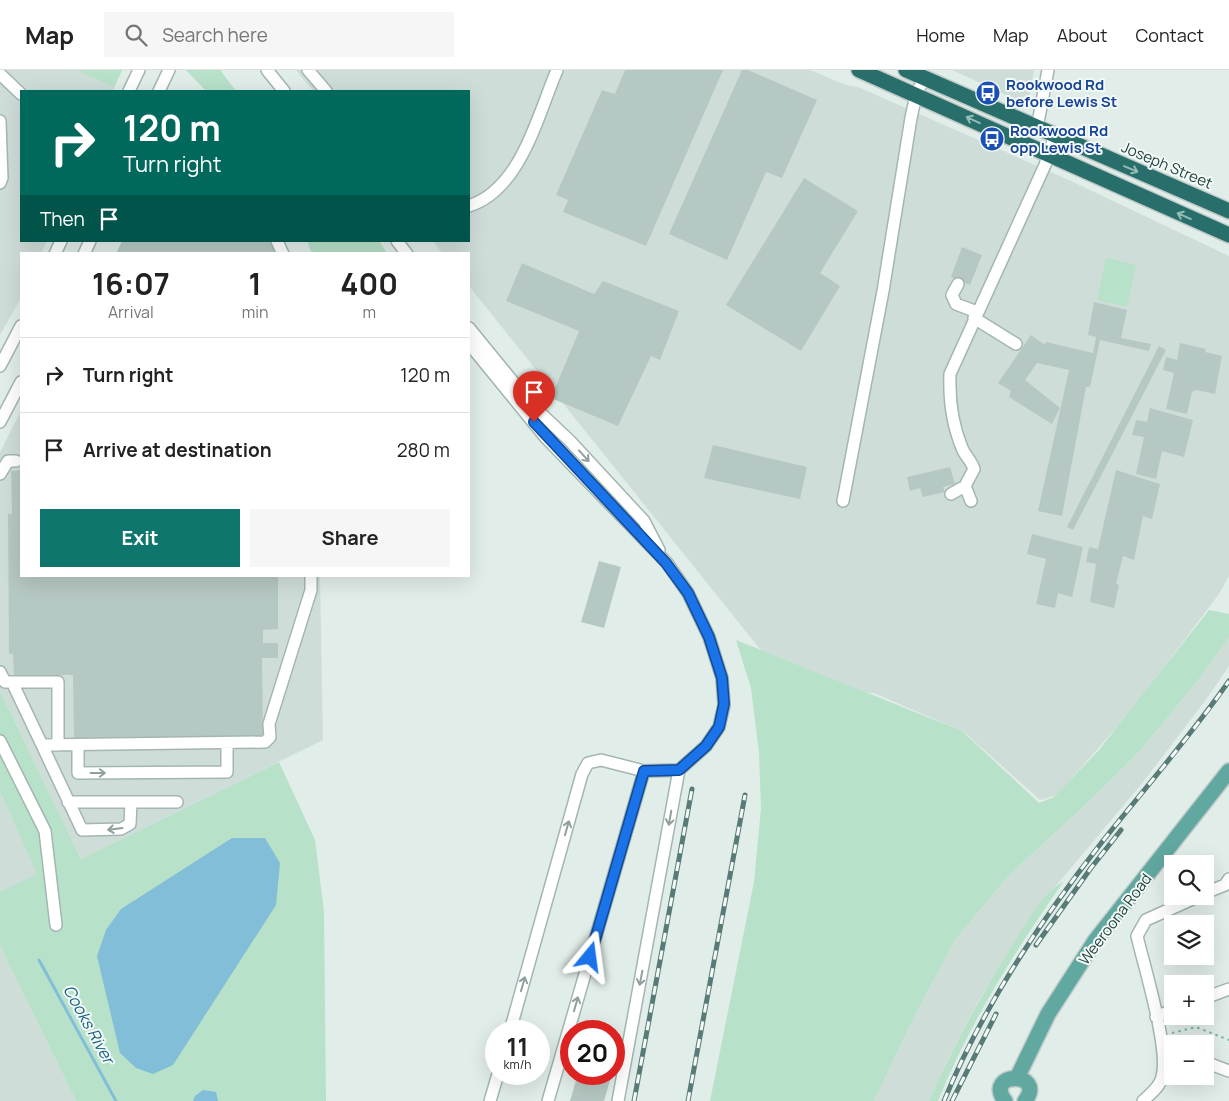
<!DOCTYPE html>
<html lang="en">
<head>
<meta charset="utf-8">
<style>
  :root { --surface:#fff; --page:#f6f6f6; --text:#222; --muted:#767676; --line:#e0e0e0; --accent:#0f766e }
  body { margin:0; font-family:Manrope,sans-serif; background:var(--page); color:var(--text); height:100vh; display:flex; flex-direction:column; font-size:19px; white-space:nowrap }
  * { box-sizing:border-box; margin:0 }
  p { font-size:16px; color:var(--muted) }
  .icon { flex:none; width:28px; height:28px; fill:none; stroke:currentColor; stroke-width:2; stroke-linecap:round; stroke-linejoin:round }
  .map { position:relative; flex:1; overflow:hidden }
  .details { position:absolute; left:20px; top:182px; width:450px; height:325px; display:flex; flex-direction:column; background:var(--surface); border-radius:0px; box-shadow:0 5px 20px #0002 }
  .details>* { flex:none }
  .hud { position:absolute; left:20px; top:20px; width:450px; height:152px; border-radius:0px; box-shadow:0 5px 20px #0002; background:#00695c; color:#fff; overflow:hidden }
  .fabs { position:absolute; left:1164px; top:785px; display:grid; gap:10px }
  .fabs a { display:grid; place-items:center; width:50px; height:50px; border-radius:0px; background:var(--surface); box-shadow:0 5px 20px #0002; font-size:25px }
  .speed { position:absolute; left:485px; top:950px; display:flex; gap:10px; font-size:25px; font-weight:700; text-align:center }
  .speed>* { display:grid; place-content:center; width:65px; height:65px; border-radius:50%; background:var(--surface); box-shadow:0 5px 20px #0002; line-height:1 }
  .speed small { font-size:12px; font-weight:400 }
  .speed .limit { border:8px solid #d22; background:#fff; color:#111 }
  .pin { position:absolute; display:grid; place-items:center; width:42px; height:42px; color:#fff; margin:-51px -21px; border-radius:50% 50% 50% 0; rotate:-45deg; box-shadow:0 0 5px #0007 }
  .pin .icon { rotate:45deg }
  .me { position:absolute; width:55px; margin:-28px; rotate:16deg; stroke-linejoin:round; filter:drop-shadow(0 0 4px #0008) }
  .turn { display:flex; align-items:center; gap:18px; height:105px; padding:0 20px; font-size:22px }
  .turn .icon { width:65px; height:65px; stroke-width:2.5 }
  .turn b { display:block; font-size:35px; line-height:42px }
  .then { display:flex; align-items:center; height:48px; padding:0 20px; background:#0003; gap:10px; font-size:19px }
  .eta { display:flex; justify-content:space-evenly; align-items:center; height:85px; text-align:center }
  .eta b { font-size:30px; font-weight:700; line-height:35px }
  .button { display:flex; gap:10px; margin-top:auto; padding:10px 20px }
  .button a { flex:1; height:58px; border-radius:0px; background:var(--accent); color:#fff; font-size:20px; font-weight:700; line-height:58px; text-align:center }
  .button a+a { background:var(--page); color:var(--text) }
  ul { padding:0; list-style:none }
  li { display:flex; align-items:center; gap:15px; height:75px; padding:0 20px; border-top:1px solid var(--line) }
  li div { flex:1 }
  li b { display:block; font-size:19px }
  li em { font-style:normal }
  header { display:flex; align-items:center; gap:30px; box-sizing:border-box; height:70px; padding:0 25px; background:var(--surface); border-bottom:1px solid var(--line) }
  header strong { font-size:24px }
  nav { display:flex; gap:28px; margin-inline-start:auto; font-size:18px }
  .search { width:350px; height:45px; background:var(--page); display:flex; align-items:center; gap:12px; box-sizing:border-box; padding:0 18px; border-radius:0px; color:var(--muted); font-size:19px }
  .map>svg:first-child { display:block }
</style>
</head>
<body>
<header>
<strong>Map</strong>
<div class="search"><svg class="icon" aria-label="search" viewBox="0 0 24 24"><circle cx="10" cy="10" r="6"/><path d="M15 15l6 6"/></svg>Search here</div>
<nav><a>Home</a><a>Map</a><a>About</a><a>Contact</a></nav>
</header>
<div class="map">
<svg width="1229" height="1031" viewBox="0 0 1229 1031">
  <rect width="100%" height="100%" fill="#e1ede9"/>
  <!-- built -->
  <path fill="#cfddd9" d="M 0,0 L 122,0 L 113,21 L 21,21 L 21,171 L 47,171 L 41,184 L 21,184 L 21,228 L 0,265 Z
    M 296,0 L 810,0 L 846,15 L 858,17 L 1071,111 L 1229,186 L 1229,506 L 1219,524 L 1131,641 L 1057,725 L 1040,730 L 964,662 L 874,623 L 792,619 L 469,216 L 469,184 L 443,184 L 433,171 L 469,171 L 469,21 L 313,21 Z
    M 952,0 L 1034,0 L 1028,35 Z
    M 21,341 L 21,506 L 320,506 L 323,670 L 81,789 L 0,621 L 0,382 Z
    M 1229,567 L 1229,596 L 1205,631 L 1143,712 L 1030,847 L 978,932 L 948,989 L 929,1031 L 874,1031 L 915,945 L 955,870 L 1011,803 L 1081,739 L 1139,682 L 1199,609 Z
    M 0,721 L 38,805 L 0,822 Z
    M 0,876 L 76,1031 L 0,1031 Z"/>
  <!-- green -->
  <path fill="#b7e1c9" d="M 76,0 L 122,0 L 114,17 Z
    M 186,0 L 220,0 L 236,21 L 206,21 Z
    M 307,171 L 379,171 L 388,184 L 312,184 Z
    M 1106,188 L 1136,195 L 1127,237 L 1097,230 Z
    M 1209,540 L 1229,544 L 1229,567 L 1199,609 L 1139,682 L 1081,739 L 1011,803 L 955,870 L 915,945 L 874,1031 L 710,1031 L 754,812 L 761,738 L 759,682 L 751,618 L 736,570 L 962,661 L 1039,733 L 1054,727 L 1099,680 Z
    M 0,621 L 81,789 L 279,692 L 315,770 L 324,842 L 326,1031 L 76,1031 L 0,876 L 0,822 L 37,804 L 0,721 Z
    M 1064,811 C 1015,881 970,952 938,1031 L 929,1031 C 952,978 980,928 1010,879 C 1025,856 1039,826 1064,811 Z"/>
  <!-- water -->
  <path fill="#82bed8" d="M 232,768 L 265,768 L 280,793 L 276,835 L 173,995 L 153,1004 L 136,998 L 120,983 L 97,886 L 106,860 L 121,839 Z
    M 203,1020 L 216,1022 L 218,1031 L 193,1031 L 195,1026 Z"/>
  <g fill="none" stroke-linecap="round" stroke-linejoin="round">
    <!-- stream -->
    <path stroke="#82bed8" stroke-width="3" d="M 39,890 L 116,1031"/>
  </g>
  <!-- building -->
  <path fill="#b6c8c3" d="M 625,0 L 723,0 L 646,176 L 563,142 L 568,130 L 556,125 L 602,20 L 615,24 Z
    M 742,0 L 748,0 L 817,30 L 782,108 L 766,102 L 727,190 L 669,164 Z
    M 804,108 L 858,141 L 820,203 L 840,216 L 801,281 L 726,235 Z
    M 122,171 L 273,171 L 279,184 L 116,184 Z
    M 962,177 L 982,185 L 970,215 L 951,207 Z
    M 522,193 L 594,224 L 603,211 L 679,241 L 660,290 L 651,286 L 618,356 L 551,328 L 579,261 L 506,231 Z
    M 1094,232 L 1127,240 L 1121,268 L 1151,274 L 1149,281 L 1100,270 L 1090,317 L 1086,317 L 1062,446 L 1038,441 L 1069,300 L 1037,293 L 1025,310 L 1060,338 L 1052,354 L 1009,327 L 1011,321 L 998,313 L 1031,265 L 1045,275 L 1046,272 L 1093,283 L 1096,267 L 1088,265 Z
    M 1180,273 L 1206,279 L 1205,282 L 1222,286 L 1215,324 L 1196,320 L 1192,322 L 1187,344 L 1166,339 L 1174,303 L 1163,300 L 1166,287 L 1177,290 Z
    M 1159,276 L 1166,280 L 1073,460 L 1067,457 Z
    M 1150,338 L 1193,350 L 1184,387 L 1162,381 L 1156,409 L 1136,404 L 1144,367 L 1132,365 L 1136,350 L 1147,352 Z
    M 713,375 L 807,397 L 800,429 L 704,408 Z
    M 950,397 L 955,414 L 943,417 L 945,422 L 923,427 L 920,418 L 910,421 L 907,407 Z
    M 21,400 L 21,506 L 278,506 L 278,559 L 263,560 L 263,573 L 278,573 L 278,588 L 262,588 L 263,666 L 74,668 L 73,605 L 14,605 L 13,584 L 9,584 L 8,444 L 12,444 L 11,401 Z
    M 1116,400 L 1160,414 L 1152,449 L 1143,446 L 1134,490 L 1123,486 L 1116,514 L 1119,515 L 1114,538 L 1090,532 L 1096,494 L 1086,492 L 1089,477 L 1098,479 Z
    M 1032,464 L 1083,477 L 1072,527 L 1058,523 L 1055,538 L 1036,534 L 1046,489 L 1027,484 Z
    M 599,491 L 621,497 L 604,558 L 581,552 Z
    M 578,1004 L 601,1004 L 611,1007 L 604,1031 L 570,1031 Z"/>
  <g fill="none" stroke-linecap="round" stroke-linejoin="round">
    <defs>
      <path id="minor" d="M 267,0 L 284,21
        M 308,0 L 326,21
        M 0,4 L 21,24
        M 129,21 L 139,0
        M 159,21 L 169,0
        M 0,51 L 2,108 L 0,113
        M 1037,58 L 1048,0
        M 469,136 C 521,119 537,47 557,0
        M 277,171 L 283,184
        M 397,171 L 407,184
        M 55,184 L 61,171
        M 84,184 L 90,171
        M 958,214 L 952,225 L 956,234 L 977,242
        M 974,248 L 1016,274
        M 469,258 L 532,335 L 570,371 L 644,451 L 659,480
        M 469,266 L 471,276 L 546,368 L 667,493 L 688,523 L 709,567 L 722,608 L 724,635 L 719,657 L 706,676 L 679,700 L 618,1031
        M 0,296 L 21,256
        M 0,352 L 21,312
        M 0,404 L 8,391 L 16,391
        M 951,424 L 965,416
        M 843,431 L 883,221 L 911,48 L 916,25 L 924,8
        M 971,431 L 965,416 L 974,399 C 971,390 965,386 962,378 C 952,354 949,330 950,304 L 1045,95 L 1055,65
        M 0,602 L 5,612 L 58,612 L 58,675
        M 12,612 L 42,675 L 265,672 L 270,667 L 269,654 L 311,520 L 311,506
        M 0,671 L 45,761 L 56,855
        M 42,675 L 82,760 L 121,759 L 130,754 L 131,732 L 68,732
        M 78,675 L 78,703 L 227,702 L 227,673
        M 131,732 L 177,732
        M 1205,823 L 1225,815 L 1229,809
        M 1205,928 L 1229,919
        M 1156,947 L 1172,940
        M 510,961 L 582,704 L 588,693 L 601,690 L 644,701
        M 1205,992 L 1229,1001
        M 490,1031 L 498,1004
        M 548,1031 L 644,701 L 679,700
        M 1143,1031 C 1150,1024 1160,1017 1162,1007 C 1170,980 1144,896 1137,866 L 1146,850 L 1199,826"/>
      <path id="major" d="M 1017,1008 L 1048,944 L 1095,871 L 1229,701
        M 1005,1031 C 983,1001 1047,1001 1025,1031"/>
      <path id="highway" d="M 859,0 L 1229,165
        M 906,0 L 1229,141"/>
    </defs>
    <!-- minor casing -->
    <use href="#minor" stroke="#a3b6b2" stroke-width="14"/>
    <!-- major casing -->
    <use href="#major" stroke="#c0cac8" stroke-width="18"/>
    <!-- highway casing -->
    <use href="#highway" stroke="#c0cac8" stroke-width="18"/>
    <!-- path -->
    <path stroke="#7db4ab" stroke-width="2" stroke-dasharray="2.5 4" stroke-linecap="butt" d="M 1172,963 L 1196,957 L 1229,970"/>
    <!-- minor -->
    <use href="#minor" stroke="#fff" stroke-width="11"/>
    <!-- major -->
    <use href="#major" stroke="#60a8a0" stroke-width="15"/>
    <!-- highway -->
    <use href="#highway" stroke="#286f6b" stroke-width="15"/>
    <defs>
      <path id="rail" d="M 1036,875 L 1091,798 L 1121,760
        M 634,1031 L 692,719
        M 688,1031 L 745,725
        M 944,1031 C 982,938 1040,851 1102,772 C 1145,718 1190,667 1229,611
        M 952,1031 L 996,944"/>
    </defs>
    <!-- rail casing -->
    <use href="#rail" stroke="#597b77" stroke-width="5"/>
    <!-- rail -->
    <use href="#rail" stroke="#f2f9f6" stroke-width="3" stroke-dasharray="9" stroke-linecap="butt"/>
  </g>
  <!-- one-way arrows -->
  <defs><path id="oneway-shaft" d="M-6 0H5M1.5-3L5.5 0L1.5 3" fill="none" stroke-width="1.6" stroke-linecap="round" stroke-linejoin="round" transform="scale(1.25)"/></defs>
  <g stroke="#97bbb7">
    <use href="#oneway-shaft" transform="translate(973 50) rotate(-155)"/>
    <use href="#oneway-shaft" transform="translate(1131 99) rotate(23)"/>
    <use href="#oneway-shaft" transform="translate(1184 146) rotate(-156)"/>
  </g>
  <g stroke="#8fa09e">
    <use href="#oneway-shaft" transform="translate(584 386) rotate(48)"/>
    <use href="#oneway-shaft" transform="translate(98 703)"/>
    <use href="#oneway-shaft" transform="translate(670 748) rotate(100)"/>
    <use href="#oneway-shaft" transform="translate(567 758) rotate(-74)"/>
    <use href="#oneway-shaft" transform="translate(115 759) rotate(173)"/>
    <use href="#oneway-shaft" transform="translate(641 908) rotate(101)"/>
    <use href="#oneway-shaft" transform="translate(523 914) rotate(-74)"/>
    <use href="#oneway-shaft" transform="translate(576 934) rotate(-74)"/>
  </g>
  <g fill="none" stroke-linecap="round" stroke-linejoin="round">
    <defs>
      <path id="route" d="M 534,352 L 666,493 L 688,523 L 709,567 L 722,608 L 724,634 L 719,657 L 706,676 L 679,700 L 644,701 L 590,887"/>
    </defs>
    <!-- route casing -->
    <use href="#route" stroke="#114b97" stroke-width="12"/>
    <!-- route -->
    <use href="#route" stroke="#1a73e8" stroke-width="9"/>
  </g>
  <!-- icons -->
  <defs>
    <symbol id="bus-disc" viewBox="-11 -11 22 22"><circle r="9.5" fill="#1a4fb4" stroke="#f2f9f6"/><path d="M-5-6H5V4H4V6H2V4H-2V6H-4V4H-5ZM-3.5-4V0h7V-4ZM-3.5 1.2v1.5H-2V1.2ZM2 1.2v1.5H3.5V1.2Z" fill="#fff"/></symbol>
  </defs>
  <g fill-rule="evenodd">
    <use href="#bus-disc" x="974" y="9" width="28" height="28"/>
    <use href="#bus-disc" x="978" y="55" width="28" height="28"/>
  </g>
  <g text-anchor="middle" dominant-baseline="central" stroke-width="4" stroke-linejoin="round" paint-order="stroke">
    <!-- transit labels -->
    <g font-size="15" font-weight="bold" fill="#164399" stroke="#f2f9f6" text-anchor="start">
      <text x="1006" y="14">Rookwood Rd<tspan x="1006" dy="17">before Lewis St</tspan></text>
      <text x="1010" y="60">Rookwood Rd<tspan x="1010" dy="17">opp Lewis St</tspan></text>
    </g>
    <!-- street labels -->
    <g font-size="15" fill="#1f403c" stroke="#f2f9f6">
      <text transform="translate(1167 95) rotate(23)">Joseph Street</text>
      <text transform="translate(1115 849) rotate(-53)">Weeroona Road</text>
    </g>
    <!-- water labels -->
    <g font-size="16" font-style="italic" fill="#125f82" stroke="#f2f9f6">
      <text transform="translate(89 954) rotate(61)">Cooks River</text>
    </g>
  </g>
</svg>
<div class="fabs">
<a><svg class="icon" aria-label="search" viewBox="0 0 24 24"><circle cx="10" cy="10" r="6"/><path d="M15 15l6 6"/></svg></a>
<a><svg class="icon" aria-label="layers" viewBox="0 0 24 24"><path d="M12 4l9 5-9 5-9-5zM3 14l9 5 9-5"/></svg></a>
<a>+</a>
<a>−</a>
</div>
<div class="speed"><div>11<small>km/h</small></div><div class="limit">20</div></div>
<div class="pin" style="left:534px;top:352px;background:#d93025"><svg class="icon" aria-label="arrive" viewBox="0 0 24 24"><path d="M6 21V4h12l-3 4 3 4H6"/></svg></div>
<svg class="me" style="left:590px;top:887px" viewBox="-20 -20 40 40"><path d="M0-17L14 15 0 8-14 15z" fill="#1a73e8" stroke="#fff" stroke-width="4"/></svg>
<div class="hud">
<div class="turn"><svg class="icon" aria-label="right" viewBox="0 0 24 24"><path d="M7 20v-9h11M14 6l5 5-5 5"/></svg><div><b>120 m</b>Turn right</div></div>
<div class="then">Then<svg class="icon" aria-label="arrive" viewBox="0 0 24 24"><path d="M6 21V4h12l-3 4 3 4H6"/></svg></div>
</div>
<section class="details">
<div class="eta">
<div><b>16:07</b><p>Arrival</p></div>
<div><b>1</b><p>min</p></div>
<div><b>400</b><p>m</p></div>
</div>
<ul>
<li><svg class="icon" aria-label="right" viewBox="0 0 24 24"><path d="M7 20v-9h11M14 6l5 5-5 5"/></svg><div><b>Turn right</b></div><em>120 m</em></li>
<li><svg class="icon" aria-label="arrive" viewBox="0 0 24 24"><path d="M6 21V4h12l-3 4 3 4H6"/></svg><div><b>Arrive at destination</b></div><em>280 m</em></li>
</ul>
<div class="button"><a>Exit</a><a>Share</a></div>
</section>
</div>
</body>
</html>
